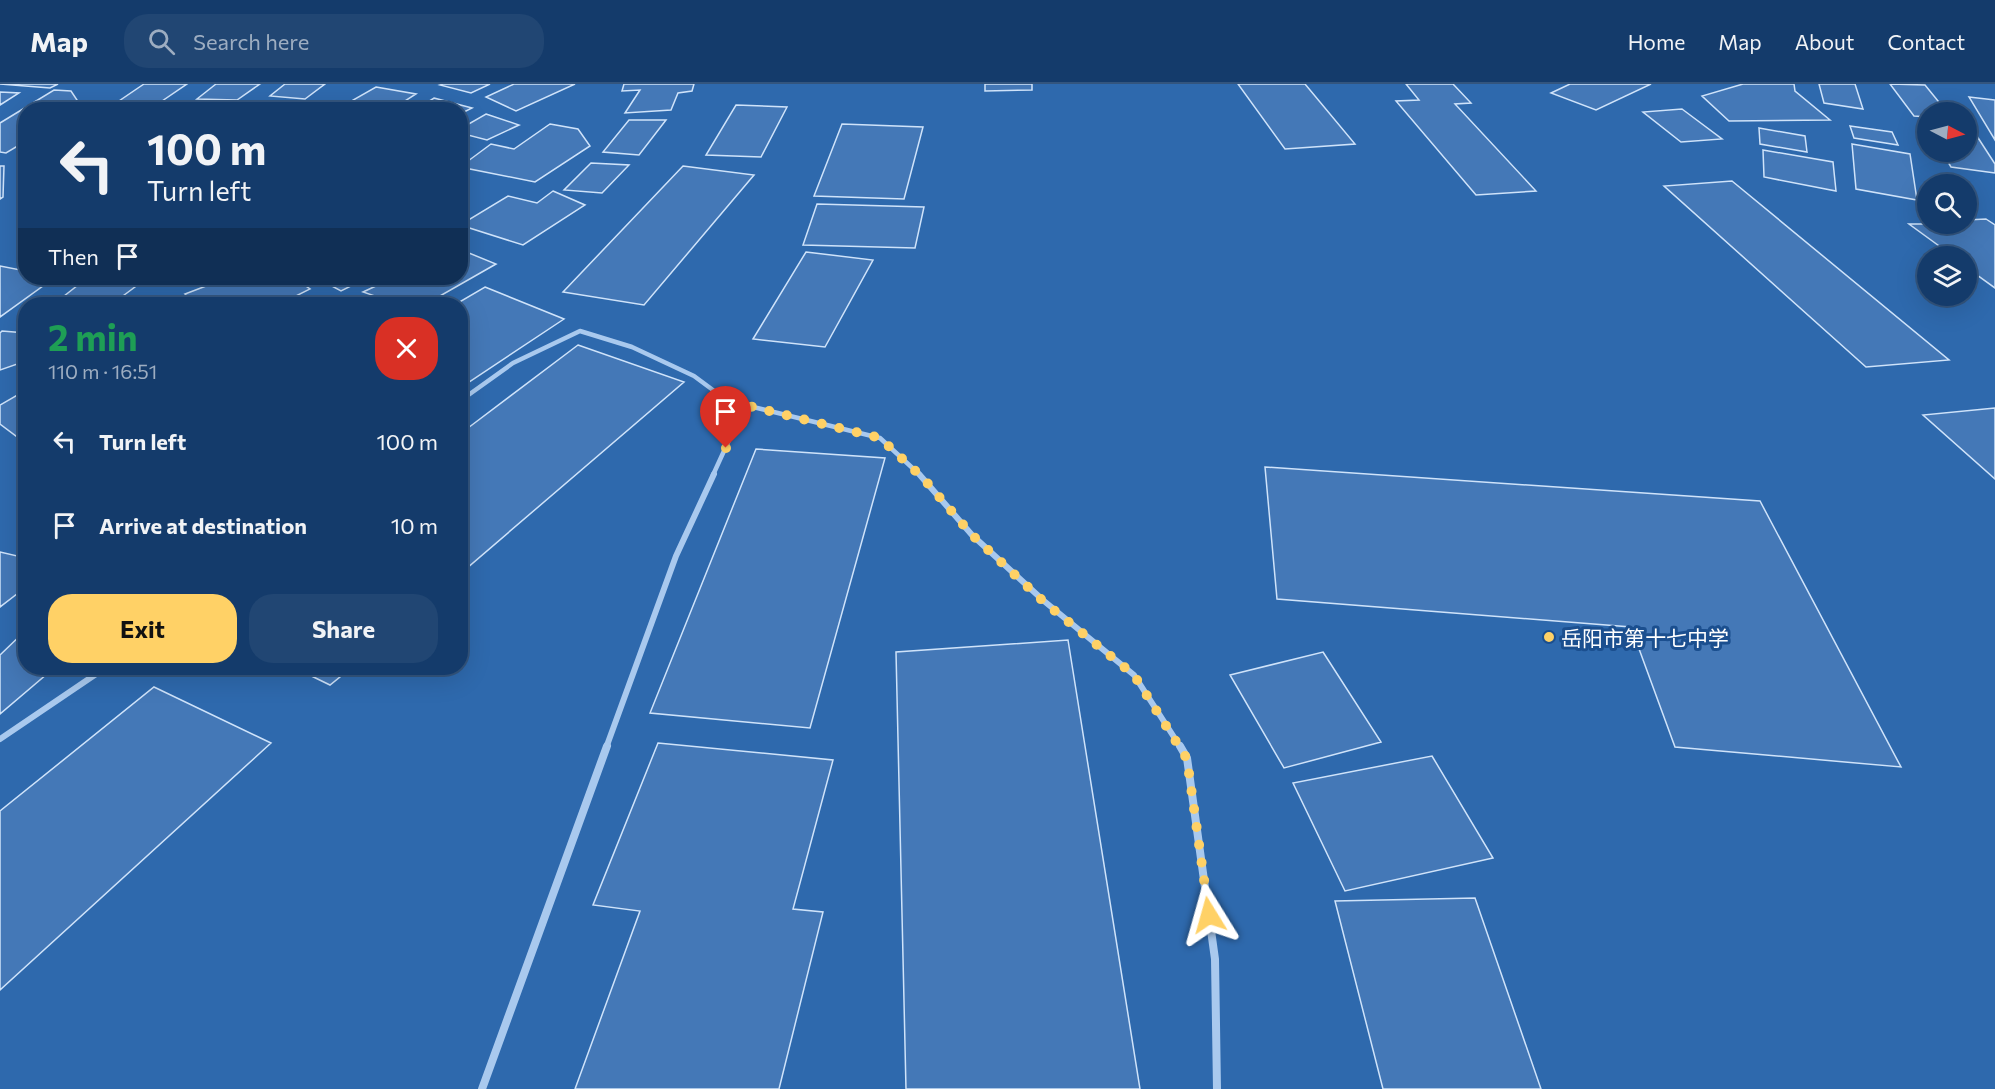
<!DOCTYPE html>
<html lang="en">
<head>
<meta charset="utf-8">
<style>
  :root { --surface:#143b6b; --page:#214673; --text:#f1f3f6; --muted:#9dadc1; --line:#33557e; --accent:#ffd166 }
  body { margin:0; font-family:Commissioner,"Noto Sans SC",sans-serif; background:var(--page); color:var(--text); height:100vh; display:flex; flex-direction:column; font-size:22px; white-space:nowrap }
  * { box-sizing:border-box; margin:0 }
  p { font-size:20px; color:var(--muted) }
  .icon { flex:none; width:33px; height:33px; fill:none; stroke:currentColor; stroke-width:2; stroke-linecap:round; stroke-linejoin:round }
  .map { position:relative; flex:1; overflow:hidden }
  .panel { position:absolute; left:18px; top:213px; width:450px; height:378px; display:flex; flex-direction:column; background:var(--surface); border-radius:24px; box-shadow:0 6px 24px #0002,0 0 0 2px var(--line) }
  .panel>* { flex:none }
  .guide { position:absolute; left:18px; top:18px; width:450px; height:183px; border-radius:24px; box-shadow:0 6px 24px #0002,0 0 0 2px var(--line); background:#143b6b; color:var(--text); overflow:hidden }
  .needle { width:39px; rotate:96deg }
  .tools { position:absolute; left:1917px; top:18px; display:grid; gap:12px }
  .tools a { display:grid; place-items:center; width:60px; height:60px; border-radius:50%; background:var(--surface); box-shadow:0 6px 24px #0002,0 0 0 2px var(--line); font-size:30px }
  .pin { position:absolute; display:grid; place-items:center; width:51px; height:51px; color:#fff; margin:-62px -26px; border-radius:50% 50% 50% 0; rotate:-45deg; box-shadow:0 0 6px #0007 }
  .pin .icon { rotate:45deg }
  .me { position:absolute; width:66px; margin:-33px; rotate:352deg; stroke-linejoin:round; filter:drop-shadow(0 0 4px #0008) }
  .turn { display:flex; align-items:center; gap:21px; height:126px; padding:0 30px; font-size:27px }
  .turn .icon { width:78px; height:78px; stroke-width:2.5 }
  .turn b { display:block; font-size:42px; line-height:51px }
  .then { display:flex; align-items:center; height:57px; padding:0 30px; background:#0003; gap:12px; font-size:22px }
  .round { display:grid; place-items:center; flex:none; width:63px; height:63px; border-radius:24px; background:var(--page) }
  .summary { display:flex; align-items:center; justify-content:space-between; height:102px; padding:0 30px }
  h1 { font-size:36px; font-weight:700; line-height:45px; color:#1e9e55 }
  .cta { display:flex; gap:12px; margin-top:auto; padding:12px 30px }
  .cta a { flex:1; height:69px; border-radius:24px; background:var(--accent); color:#111; font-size:24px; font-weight:700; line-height:69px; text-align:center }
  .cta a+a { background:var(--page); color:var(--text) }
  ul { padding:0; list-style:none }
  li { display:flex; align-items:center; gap:18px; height:84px; padding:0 30px }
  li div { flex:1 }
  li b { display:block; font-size:22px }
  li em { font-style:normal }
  header { display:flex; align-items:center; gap:36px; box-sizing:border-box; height:84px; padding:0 30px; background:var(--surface); border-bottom:2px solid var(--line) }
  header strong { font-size:28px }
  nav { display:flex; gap:33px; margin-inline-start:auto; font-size:21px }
  .search { width:420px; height:54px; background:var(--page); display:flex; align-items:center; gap:15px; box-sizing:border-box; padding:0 21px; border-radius:24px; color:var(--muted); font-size:22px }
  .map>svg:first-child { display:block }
</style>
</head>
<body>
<header>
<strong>Map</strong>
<div class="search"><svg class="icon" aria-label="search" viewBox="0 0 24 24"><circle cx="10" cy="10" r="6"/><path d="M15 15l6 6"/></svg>Search here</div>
<nav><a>Home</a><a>Map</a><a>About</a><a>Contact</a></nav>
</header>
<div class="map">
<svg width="1995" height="1005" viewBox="0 0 1995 1005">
  <rect width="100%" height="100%" fill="#1b4f8f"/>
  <!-- green -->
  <path fill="#2e69ad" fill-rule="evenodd" d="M 0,0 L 1995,0 L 1995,1005 L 0,1005 ZM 26,26 L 460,26 L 460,194 L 26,194 ZM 1928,28 L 1966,28 L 1966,68 L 1928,68 ZM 1928,100 L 1966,100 L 1966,140 L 1928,140 ZM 1928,172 L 1966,172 L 1966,212 L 1928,212 ZM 26,220 L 460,220 L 460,584 L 26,584 Z"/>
  <!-- building -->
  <path fill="#4478b7" stroke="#cfe3fa" stroke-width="1.5" d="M 0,0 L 58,0 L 50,4 Z
    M 144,0 L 187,0 L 162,17 L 119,17 Z
    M 216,0 L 260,0 L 237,16 L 197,15 Z
    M 285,0 L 325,0 L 305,15 L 270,12 Z
    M 443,0 L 490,0 L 471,9 L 440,1 Z
    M 514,0 L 575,0 L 516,27 L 486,13 Z
    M 624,0 L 694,0 L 692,7 L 678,9 L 671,26 L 625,29 L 640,6 L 622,7 Z
    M 985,0 L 1032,0 L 1032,6 L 985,7 Z
    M 1238,0 L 1305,0 L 1355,60 L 1285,65 Z
    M 1406,0 L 1453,0 L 1471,19 L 1455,20 L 1536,107 L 1476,111 L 1396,17 L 1419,16 Z
    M 1570,0 L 1651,0 L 1596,26 L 1551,9 Z
    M 1743,0 L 1794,0 L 1795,7 L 1830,36 L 1729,37 L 1702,12 Z
    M 1819,0 L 1855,0 L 1863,25 L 1824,19 Z
    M 1890,0 L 1925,1 L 1947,28 L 1928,28 L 1928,33 L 1914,32 Z
    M 376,3 L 416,10 L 391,26 L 339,24 Z
    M 54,6 L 71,7 L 81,22 L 75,26 L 26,26 L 26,57 L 6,69 L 0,68 L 0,39 Z
    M 0,8 L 19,9 L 0,21 Z
    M 1969,13 L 1995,16 L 1995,56 Z
    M 434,14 L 472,24 L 460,30 L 460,26 L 415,26 Z
    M 736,21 L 787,23 L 761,73 L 706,71 Z
    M 1682,25 L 1722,55 L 1681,58 L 1643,28 Z
    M 486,30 L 519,41 L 487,56 L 460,49 L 460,45 Z
    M 629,36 L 666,36 L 639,71 L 603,68 Z
    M 550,40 L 578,45 L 590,62 L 535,98 L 460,83 L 491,60 L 514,65 Z
    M 842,40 L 923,43 L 904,115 L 814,112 Z
    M 1850,42 L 1892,48 L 1898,61 L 1854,54 Z
    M 1759,44 L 1805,52 L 1807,68 L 1760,60 Z
    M 1966,45 L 1973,46 L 1995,80 L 1995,89 L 1951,83 L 1942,68 L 1966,68 Z
    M 1852,60 L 1910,70 L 1917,116 L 1856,105 Z
    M 1763,66 L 1833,78 L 1836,107 L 1764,93 Z
    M 591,79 L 629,81 L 602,109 L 564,106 Z
    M 0,82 L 4,82 L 3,113 L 0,115 Z
    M 683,82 L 754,91 L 644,221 L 563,208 Z
    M 1732,97 L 1949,276 L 1866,283 L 1664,102 Z
    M 553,107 L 585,121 L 523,161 L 460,141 L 508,112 L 537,119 Z
    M 817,120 L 924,123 L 915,164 L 803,161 Z
    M 1986,135 L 1995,141 L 1995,204 L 1966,183 L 1966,172 L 1953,172 L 1909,140 L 1966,140 L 1966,136 Z
    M 464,167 L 496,180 L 426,220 L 398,220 L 363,208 L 393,194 L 413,197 L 419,194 L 460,194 L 460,169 Z
    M 806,168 L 873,176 L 825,263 L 753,255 Z
    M 0,182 L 26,187 L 26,194 L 54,194 L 0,233 Z
    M 87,194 L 147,194 L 112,220 L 54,220 Z
    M 227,194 L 294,194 L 310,205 L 280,220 L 198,220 L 185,210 Z
    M 317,194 L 367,194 L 341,207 Z
    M 485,203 L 564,235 L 460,304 L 460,220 L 456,220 Z
    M 2,247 L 26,249 L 26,277 L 0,286 L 0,249 Z
    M 578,261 L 684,298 L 460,490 L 460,350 Z
    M 26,306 L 26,357 L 24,358 L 0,340 L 0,321 Z
    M 1995,324 L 1995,395 L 1923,331 Z
    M 756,365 L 885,374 L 810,644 L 650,629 Z
    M 1265,383 L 1760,417 L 1901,683 L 1675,663 L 1631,543 L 1277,515 Z
    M 0,468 L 26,474 L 26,503 L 0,523 Z
    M 26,546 L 26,584 L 54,584 L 0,630 L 0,571 Z
    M 1068,556 L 1140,1005 L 906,1005 L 896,568 Z
    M 1323,568 L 1381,658 L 1284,684 L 1230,591 Z
    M 295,584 L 351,584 L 330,601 Z
    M 154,603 L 271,659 L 0,906 L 0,727 Z
    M 658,659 L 833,676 L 793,825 L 823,828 L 779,1005 L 575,1005 L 640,827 L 593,821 Z
    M 1432,672 L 1493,774 L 1345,807 L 1293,699 Z
    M 1475,814 L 1541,1005 L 1383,1005 L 1335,817 Z"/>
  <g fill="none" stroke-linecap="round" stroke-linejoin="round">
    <!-- minor-far2 -->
    <path stroke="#a9c9ee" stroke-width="4.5" d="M 460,317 L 513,279 L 580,247 L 632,263 L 694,292 L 721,312 L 745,321 L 880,354 L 920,391
      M 713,391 L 745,321"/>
    <!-- minor-far1 -->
    <path stroke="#a9c9ee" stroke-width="6" d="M 919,390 L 972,451 L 1044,517 L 1134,591 L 1181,664
      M 0,655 L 105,584
      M 606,664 L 676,472 L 714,390"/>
    <!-- minor -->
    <path stroke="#a9c9ee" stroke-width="8" d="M 1180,662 L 1187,674 L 1215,875 L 1217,1005
      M 482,1005 L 607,662"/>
  </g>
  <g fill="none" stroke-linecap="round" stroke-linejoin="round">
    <!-- route -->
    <path stroke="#ffd166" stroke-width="10" stroke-dasharray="0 18" d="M 726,364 L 745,321 L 880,354 L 923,394 L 972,451 L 1044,518 L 1134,591 L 1187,675 L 1209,831"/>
  </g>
  <!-- markers -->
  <circle fill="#ffd166" stroke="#1b4f8f" stroke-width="2" cx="1549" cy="553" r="6"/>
  <g text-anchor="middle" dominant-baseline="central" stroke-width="6" stroke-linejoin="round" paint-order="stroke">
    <!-- poi labels -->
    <g font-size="21" fill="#fff" stroke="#1b4f8f" text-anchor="start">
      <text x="1561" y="553">岳阳市第十七中学</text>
    </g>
  </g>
</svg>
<div class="tools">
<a><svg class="needle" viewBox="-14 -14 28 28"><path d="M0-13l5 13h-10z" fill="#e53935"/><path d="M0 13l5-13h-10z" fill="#9dadc1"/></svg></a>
<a><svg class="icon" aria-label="search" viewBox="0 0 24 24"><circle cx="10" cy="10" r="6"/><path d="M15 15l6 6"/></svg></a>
<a><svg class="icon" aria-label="layers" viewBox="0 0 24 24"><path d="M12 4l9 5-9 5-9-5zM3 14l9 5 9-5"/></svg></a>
</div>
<div class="pin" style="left:726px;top:364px;background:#d93025"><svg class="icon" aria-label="arrive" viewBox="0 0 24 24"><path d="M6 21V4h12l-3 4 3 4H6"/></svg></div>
<svg class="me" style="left:1209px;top:831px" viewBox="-20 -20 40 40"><path d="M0-17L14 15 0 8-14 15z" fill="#ffd166" stroke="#fff" stroke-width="4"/></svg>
<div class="guide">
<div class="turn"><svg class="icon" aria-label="left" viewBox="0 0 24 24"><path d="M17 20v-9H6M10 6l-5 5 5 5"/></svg><div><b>100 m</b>Turn left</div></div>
<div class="then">Then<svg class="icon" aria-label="arrive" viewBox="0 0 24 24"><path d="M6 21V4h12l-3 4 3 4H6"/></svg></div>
</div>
<section class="panel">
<div class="summary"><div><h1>2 min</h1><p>110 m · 16:51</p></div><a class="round" style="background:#d93025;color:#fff"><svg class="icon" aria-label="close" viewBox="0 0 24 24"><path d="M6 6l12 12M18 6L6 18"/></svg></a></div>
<ul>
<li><svg class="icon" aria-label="left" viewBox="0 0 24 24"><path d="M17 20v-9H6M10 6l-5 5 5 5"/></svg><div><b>Turn left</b></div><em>100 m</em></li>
<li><svg class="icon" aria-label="arrive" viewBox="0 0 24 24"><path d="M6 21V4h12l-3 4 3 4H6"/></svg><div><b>Arrive at destination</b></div><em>10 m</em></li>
</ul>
<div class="cta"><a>Exit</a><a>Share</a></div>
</section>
</div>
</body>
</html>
